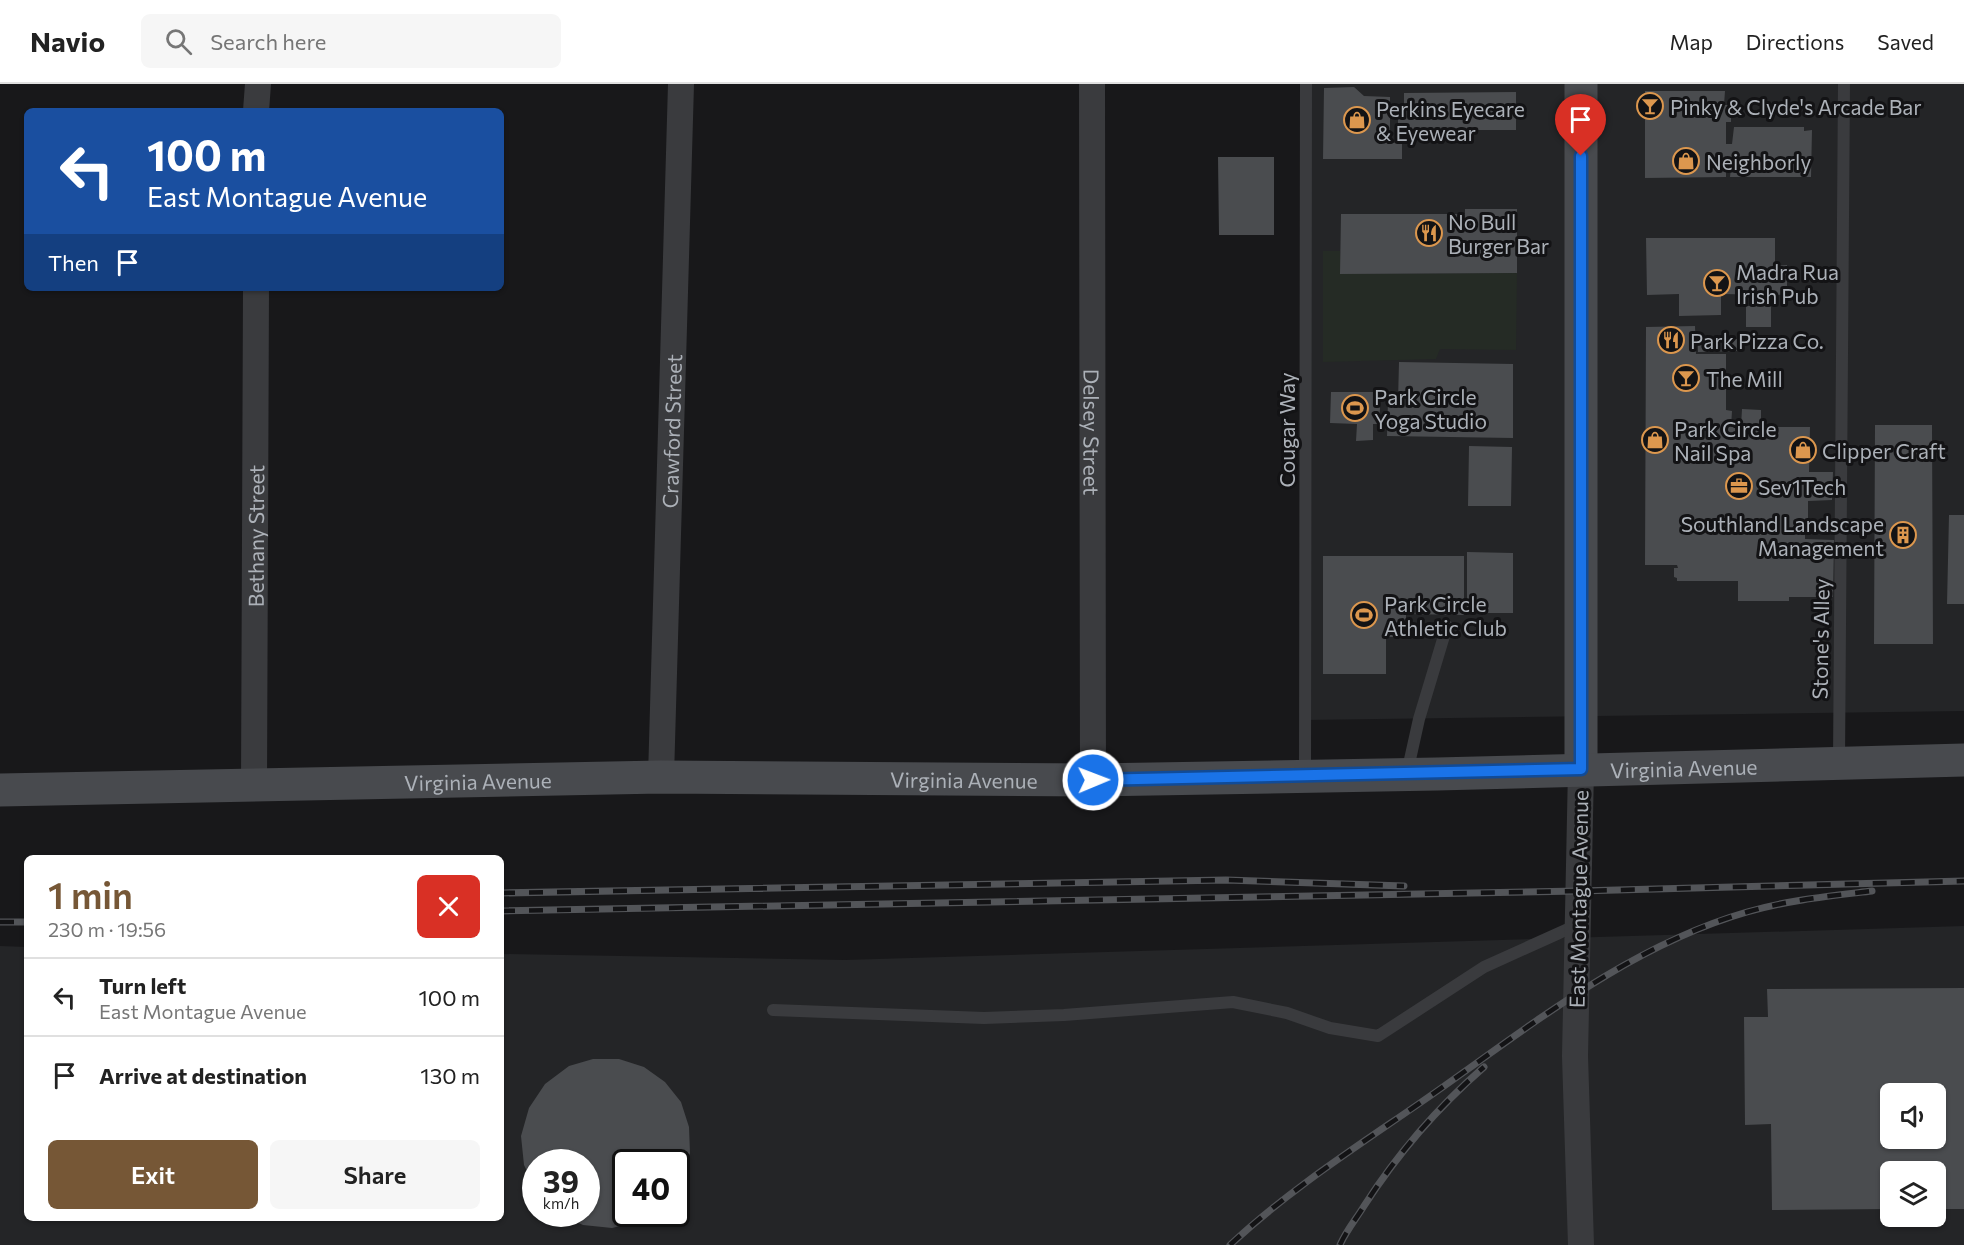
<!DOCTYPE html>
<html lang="en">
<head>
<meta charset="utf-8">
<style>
  :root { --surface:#fff; --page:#f6f6f6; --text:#222; --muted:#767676; --line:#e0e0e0; --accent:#765736 }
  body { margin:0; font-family:Commissioner,sans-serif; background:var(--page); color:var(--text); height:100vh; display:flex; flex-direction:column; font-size:22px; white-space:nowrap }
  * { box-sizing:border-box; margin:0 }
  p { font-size:20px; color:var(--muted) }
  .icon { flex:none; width:33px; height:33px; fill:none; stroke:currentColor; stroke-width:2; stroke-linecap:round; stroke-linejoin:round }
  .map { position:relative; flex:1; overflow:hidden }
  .panel { position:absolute; left:24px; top:771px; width:480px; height:366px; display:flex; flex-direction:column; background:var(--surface); border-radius:9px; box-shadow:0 2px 4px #0004 }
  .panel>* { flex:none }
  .guide { position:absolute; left:24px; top:24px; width:480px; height:183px; border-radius:9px; box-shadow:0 2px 4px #0004; background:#1a4fa0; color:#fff; overflow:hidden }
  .fabs { position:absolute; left:1880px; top:999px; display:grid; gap:12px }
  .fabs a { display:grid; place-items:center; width:66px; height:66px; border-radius:9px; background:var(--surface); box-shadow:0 2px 4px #0004; font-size:30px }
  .speed { position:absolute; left:522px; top:1065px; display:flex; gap:12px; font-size:30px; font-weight:700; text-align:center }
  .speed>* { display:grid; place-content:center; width:78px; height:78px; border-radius:50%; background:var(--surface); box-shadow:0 2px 4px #0004; line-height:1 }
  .speed small { font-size:15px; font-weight:400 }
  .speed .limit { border:3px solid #111; border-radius:9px; background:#fff; color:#111 }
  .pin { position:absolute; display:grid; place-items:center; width:51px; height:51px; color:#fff; margin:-62px -26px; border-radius:50% 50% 50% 0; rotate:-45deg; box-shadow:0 0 6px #0007 }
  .pin .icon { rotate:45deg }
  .me { position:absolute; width:66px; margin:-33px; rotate:89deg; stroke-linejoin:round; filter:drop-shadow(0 0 4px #0008) }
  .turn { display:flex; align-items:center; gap:21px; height:126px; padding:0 24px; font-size:27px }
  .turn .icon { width:78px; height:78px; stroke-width:2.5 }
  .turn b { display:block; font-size:42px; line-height:51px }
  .then { display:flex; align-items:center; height:57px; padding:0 24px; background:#0003; gap:12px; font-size:22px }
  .round { display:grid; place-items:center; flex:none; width:63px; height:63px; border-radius:9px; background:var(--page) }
  .headline { display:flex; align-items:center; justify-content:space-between; height:102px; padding:0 24px }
  h1 { font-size:36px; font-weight:600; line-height:45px; color:var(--accent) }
  .button { display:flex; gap:12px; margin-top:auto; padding:12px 24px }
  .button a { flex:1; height:69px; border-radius:9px; background:var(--accent); color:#fff; font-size:24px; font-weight:600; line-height:69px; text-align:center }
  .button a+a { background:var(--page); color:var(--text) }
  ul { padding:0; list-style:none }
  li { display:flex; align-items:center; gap:18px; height:78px; padding:0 24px; border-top:2px solid var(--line) }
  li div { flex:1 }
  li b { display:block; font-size:22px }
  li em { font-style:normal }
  header { display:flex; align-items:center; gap:36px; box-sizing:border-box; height:84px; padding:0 30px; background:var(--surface); border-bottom:2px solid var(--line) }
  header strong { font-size:28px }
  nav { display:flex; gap:33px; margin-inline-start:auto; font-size:21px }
  .search { width:420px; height:54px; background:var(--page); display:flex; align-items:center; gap:15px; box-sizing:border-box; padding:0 21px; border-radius:9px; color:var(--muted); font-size:22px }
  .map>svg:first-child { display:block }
</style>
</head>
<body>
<header>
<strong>Navio</strong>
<div class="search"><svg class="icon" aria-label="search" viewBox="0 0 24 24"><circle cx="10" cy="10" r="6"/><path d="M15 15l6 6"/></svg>Search here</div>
<nav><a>Map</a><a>Directions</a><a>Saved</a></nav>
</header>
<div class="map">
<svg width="1964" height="1161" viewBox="0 0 1964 1161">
  <rect width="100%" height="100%" fill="#18181a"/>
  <!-- built -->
  <path fill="#242527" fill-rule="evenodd" d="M 1305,0 L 1964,0 L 1964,627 L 1304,636 Z
    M 1964,842 L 1964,1161 L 0,1161 L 0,862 L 27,863 L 27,1134 L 501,1134 L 501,870 L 845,876 ZM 1890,1010 L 1935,1010 L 1935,1054 L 1890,1054 ZM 536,1078 L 586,1078 L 586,1130 L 536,1130 ZM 626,1078 L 676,1078 L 676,1130 L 626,1130 ZM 1890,1088 L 1935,1088 L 1935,1132 L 1890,1132 Z"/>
  <!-- green -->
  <path fill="#252b25" d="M 1323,167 L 1340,167 L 1341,190 L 1517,189 L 1516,266 L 1440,265 L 1436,275 L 1323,278 Z"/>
  <!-- building -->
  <path fill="#4a4c4f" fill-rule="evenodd" d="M 1354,3 L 1364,12 L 1390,13 L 1390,59 L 1402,58 L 1402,75 L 1323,75 L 1324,4 Z
    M 1645,7 L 1725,7 L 1724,21 L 1731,21 L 1731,38 L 1726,38 L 1726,60 L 1732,60 L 1734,43 L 1804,43 L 1804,47 L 1812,46 L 1811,93 L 1730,93 L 1731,83 L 1726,83 L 1726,93 L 1645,94 Z
    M 1516,8 L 1516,46 L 1403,46 L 1404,41 L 1398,41 L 1398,31 L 1404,30 L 1404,9 Z
    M 1218,73 L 1274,73 L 1274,151 L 1219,151 Z
    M 1465,125 L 1517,125 L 1517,189 L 1340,190 L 1341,130 L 1465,130 Z
    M 1646,154 L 1775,154 L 1775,182 L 1787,181 L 1787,211 L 1721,210 L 1721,231 L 1679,232 L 1679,210 L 1647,211 Z
    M 1746,222 L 1771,222 L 1771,243 L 1746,243 Z
    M 1695,242 L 1696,270 L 1726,270 L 1726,326 L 1732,327 L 1731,343 L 1741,342 L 1742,325 L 1761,326 L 1761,343 L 1810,343 L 1809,388 L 1833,388 L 1832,416 L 1808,417 L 1808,445 L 1805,445 L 1805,455 L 1834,456 L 1833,513 L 1789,513 L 1789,517 L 1738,517 L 1738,497 L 1677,497 L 1677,494 L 1674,493 L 1674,484 L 1678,484 L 1677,481 L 1645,481 L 1646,243 Z
    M 1737,255 L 1737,267 L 1698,268 L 1698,256 Z
    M 1399,278 L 1513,280 L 1513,354 L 1387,352 L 1388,317 L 1398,317 Z
    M 1331,308 L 1381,308 L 1379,340 L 1373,340 L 1373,356 L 1356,357 L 1357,340 L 1330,339 Z
    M 1875,341 L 1932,341 L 1933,560 L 1874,560 Z
    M 1469,362 L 1512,363 L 1511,422 L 1468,422 Z
    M 1949,431 L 1964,431 L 1964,520 L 1947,520 Z
    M 1467,468 L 1513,469 L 1513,529 L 1467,529 Z
    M 1323,472 L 1464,472 L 1464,531 L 1406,530 L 1406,553 L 1386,553 L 1386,590 L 1323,590 Z
    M 1964,904 L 1964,1125 L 1935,1125 L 1935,1088 L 1890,1088 L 1890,1125 L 1772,1126 L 1771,1040 L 1745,1041 L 1744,933 L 1768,933 L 1767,905 ZM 1890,1010 L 1935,1010 L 1935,1054 L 1890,1054 Z
    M 593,975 L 619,975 L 644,983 L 665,998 L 681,1018 L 689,1043 L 690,1069 L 682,1097 L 676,1104 L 676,1078 L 626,1078 L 626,1130 L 652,1130 L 641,1137 L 612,1144 L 583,1141 L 559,1130 L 586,1130 L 586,1078 L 536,1078 L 536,1106 L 524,1081 L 521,1052 L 529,1024 L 545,1000 L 569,982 Z"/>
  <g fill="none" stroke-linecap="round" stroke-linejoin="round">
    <!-- lane -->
    <path stroke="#3a3b3e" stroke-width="12" d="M 1839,677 L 1844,0
      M 1407,689 L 1419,635 L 1447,542
      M 1305,691 L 1306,0
      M 773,926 L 984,934 L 1064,931 L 1233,918 L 1287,929 L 1330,944 L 1378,952 L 1484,883 L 1577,841"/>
    <!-- street -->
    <g stroke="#3a3b3e" stroke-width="26">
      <path id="s1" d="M 1092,0 L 1093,696"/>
      <path d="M 256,27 L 258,0"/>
      <path d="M 1581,685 L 1575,972 L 1581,1161"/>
      <path id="s2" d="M 661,693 L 681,0"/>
      <path id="s3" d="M 254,701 L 256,204"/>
    </g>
    <!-- secondary -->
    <g stroke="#484a4e" stroke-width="33">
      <path d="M 1581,685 L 1581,0"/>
      <path id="s4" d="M 0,706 L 661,693 L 1093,696 L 1437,690 L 1964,676"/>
    </g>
    <defs>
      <path id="rail" d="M 501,809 L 1226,796 L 1404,802
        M 501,827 L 1579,807 L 1964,797
        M 0,838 L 27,838
        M 1230,1161 C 1291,1104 1361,1060 1430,1012 C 1529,943 1629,862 1747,828 C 1788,816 1830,812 1872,807
        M 1340,1161 C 1346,1147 1356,1135 1364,1122 C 1398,1069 1437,1024 1484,983"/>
    </defs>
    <!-- rail casing -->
    <use href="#rail" stroke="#535559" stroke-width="7"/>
    <!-- rail -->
    <use href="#rail" stroke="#131315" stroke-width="4.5" stroke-dasharray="14" stroke-linecap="butt"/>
  </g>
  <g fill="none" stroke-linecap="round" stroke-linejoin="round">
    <defs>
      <path id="route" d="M 1093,696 L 1581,685 L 1581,72"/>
    </defs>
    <!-- route casing -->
    <use href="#route" stroke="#114b97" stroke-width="15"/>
    <!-- route -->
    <use href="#route" stroke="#1a73e8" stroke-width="10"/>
  </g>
  <!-- icons -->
  <defs>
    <symbol id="bar-ring" viewBox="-11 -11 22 22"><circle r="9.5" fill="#131315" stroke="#dc974e" stroke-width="1.5"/><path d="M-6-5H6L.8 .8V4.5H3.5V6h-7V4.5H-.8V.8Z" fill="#dc974e"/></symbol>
    <symbol id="shop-ring" viewBox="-11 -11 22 22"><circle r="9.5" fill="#131315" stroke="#dc974e" stroke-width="1.5"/><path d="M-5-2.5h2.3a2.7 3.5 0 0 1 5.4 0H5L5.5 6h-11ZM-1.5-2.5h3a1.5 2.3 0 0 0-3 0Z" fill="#dc974e"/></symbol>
    <symbol id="restaurant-ring" viewBox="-11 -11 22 22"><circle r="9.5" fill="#131315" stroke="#dc974e" stroke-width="1.5"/><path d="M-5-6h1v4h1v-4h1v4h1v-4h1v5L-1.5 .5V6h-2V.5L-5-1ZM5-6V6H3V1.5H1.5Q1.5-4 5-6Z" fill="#dc974e"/></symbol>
    <symbol id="stadium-ring" viewBox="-11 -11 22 22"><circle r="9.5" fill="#131315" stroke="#dc974e" stroke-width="1.5"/><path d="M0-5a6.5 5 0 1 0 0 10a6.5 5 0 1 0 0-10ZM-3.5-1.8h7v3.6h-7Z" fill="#dc974e"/></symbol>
    <symbol id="office-ring" viewBox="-11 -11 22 22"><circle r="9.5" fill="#131315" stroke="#dc974e" stroke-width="1.5"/><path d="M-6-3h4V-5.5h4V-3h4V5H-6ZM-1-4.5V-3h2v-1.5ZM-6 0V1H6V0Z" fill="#dc974e"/></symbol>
    <symbol id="building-ring" viewBox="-11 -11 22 22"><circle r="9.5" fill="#131315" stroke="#dc974e" stroke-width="1.5"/><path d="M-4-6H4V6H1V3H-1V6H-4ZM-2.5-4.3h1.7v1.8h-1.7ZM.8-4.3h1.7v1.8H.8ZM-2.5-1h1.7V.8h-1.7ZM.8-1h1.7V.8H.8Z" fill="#dc974e"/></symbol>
  </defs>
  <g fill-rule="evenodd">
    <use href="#bar-ring" x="1635" y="7" width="30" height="30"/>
    <use href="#shop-ring" x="1342" y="21" width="30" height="30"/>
    <use href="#shop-ring" x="1671" y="62" width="30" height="30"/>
    <use href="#restaurant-ring" x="1414" y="134" width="30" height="30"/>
    <use href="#bar-ring" x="1702" y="184" width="30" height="30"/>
    <use href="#restaurant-ring" x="1656" y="241" width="30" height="30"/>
    <use href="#bar-ring" x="1671" y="279" width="30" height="30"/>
    <use href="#stadium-ring" x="1340" y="309" width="30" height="30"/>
    <use href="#shop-ring" x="1640" y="341" width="30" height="30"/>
    <use href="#shop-ring" x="1788" y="351" width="30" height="30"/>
    <use href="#office-ring" x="1724" y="387" width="30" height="30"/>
    <use href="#building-ring" x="1888" y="436" width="30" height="30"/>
    <use href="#stadium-ring" x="1349" y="516" width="30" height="30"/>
  </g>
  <g text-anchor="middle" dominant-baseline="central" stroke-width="6" stroke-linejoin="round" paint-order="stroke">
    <!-- poi labels -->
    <g font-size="21" fill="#acb1b8" stroke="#131315" text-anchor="start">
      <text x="1670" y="22">Pinky &amp; Clyde's Arcade Bar</text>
      <text x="1376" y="24">Perkins Eyecare<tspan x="1376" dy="24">&amp; Eyewear</tspan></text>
      <text x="1706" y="77">Neighborly</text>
      <text x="1448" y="137">No Bull<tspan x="1448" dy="24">Burger Bar</tspan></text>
      <text x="1736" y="187">Madra Rua<tspan x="1736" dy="24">Irish Pub</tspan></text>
      <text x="1690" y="256">Park Pizza Co.</text>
      <text x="1706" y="294">The Mill</text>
      <text x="1374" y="312">Park Circle<tspan x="1374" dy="24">Yoga Studio</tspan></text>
      <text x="1674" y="344">Park Circle<tspan x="1674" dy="24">Nail Spa</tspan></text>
      <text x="1822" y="366">Clipper Craft</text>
      <text x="1758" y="402">Sev1Tech</text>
      <text x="1884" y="439" text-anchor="end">Southland Landscape<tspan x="1884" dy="24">Management</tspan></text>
      <text x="1384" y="519">Park Circle<tspan x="1384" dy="24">Athletic Club</tspan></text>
    </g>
    <!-- street labels -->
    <g font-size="21" fill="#acb1b8" stroke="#131315">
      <text stroke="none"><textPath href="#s2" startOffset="346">Crawford Street</textPath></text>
      <text transform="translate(1286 346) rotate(-90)">Cougar Way</text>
      <text stroke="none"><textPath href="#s1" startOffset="348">Delsey Street</textPath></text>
      <text stroke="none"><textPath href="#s3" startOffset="249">Bethany Street</textPath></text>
      <text transform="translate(1820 555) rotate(-89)">Stone's Alley</text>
      <text stroke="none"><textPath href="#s4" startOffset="1684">Virginia Avenue</textPath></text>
      <text stroke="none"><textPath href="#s4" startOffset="964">Virginia Avenue</textPath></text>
      <text stroke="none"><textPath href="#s4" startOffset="478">Virginia Avenue</textPath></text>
      <text transform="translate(1578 815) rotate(-89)">East Montague Avenue</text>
    </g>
  </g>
</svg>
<div class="fabs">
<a><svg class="icon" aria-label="sound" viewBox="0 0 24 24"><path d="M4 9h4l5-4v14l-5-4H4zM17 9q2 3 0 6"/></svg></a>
<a><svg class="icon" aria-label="layers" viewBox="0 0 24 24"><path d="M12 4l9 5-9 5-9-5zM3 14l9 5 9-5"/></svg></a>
</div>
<div class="speed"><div>39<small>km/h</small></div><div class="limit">40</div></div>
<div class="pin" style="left:1581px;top:72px;background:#d93025"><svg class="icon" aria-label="arrive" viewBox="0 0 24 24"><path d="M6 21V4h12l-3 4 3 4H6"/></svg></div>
<svg class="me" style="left:1093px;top:696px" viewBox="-20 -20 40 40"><circle r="17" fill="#1a73e8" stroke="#fff" stroke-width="3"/><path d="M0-11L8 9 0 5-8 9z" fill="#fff"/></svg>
<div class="guide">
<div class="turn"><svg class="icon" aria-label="left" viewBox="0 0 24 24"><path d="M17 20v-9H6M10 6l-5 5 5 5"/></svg><div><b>100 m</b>East Montague Avenue</div></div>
<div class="then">Then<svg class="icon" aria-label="arrive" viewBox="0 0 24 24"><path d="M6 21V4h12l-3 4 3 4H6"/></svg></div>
</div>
<section class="panel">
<div class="headline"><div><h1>1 min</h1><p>230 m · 19:56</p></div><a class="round" style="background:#d93025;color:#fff"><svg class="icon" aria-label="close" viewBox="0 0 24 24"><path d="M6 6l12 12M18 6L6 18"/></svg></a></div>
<ul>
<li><svg class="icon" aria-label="left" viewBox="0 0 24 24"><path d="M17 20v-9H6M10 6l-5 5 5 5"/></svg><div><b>Turn left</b><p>East Montague Avenue</p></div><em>100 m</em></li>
<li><svg class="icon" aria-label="arrive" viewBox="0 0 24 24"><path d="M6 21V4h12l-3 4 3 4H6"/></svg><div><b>Arrive at destination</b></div><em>130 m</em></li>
</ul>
<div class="button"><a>Exit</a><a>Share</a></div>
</section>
</div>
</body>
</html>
